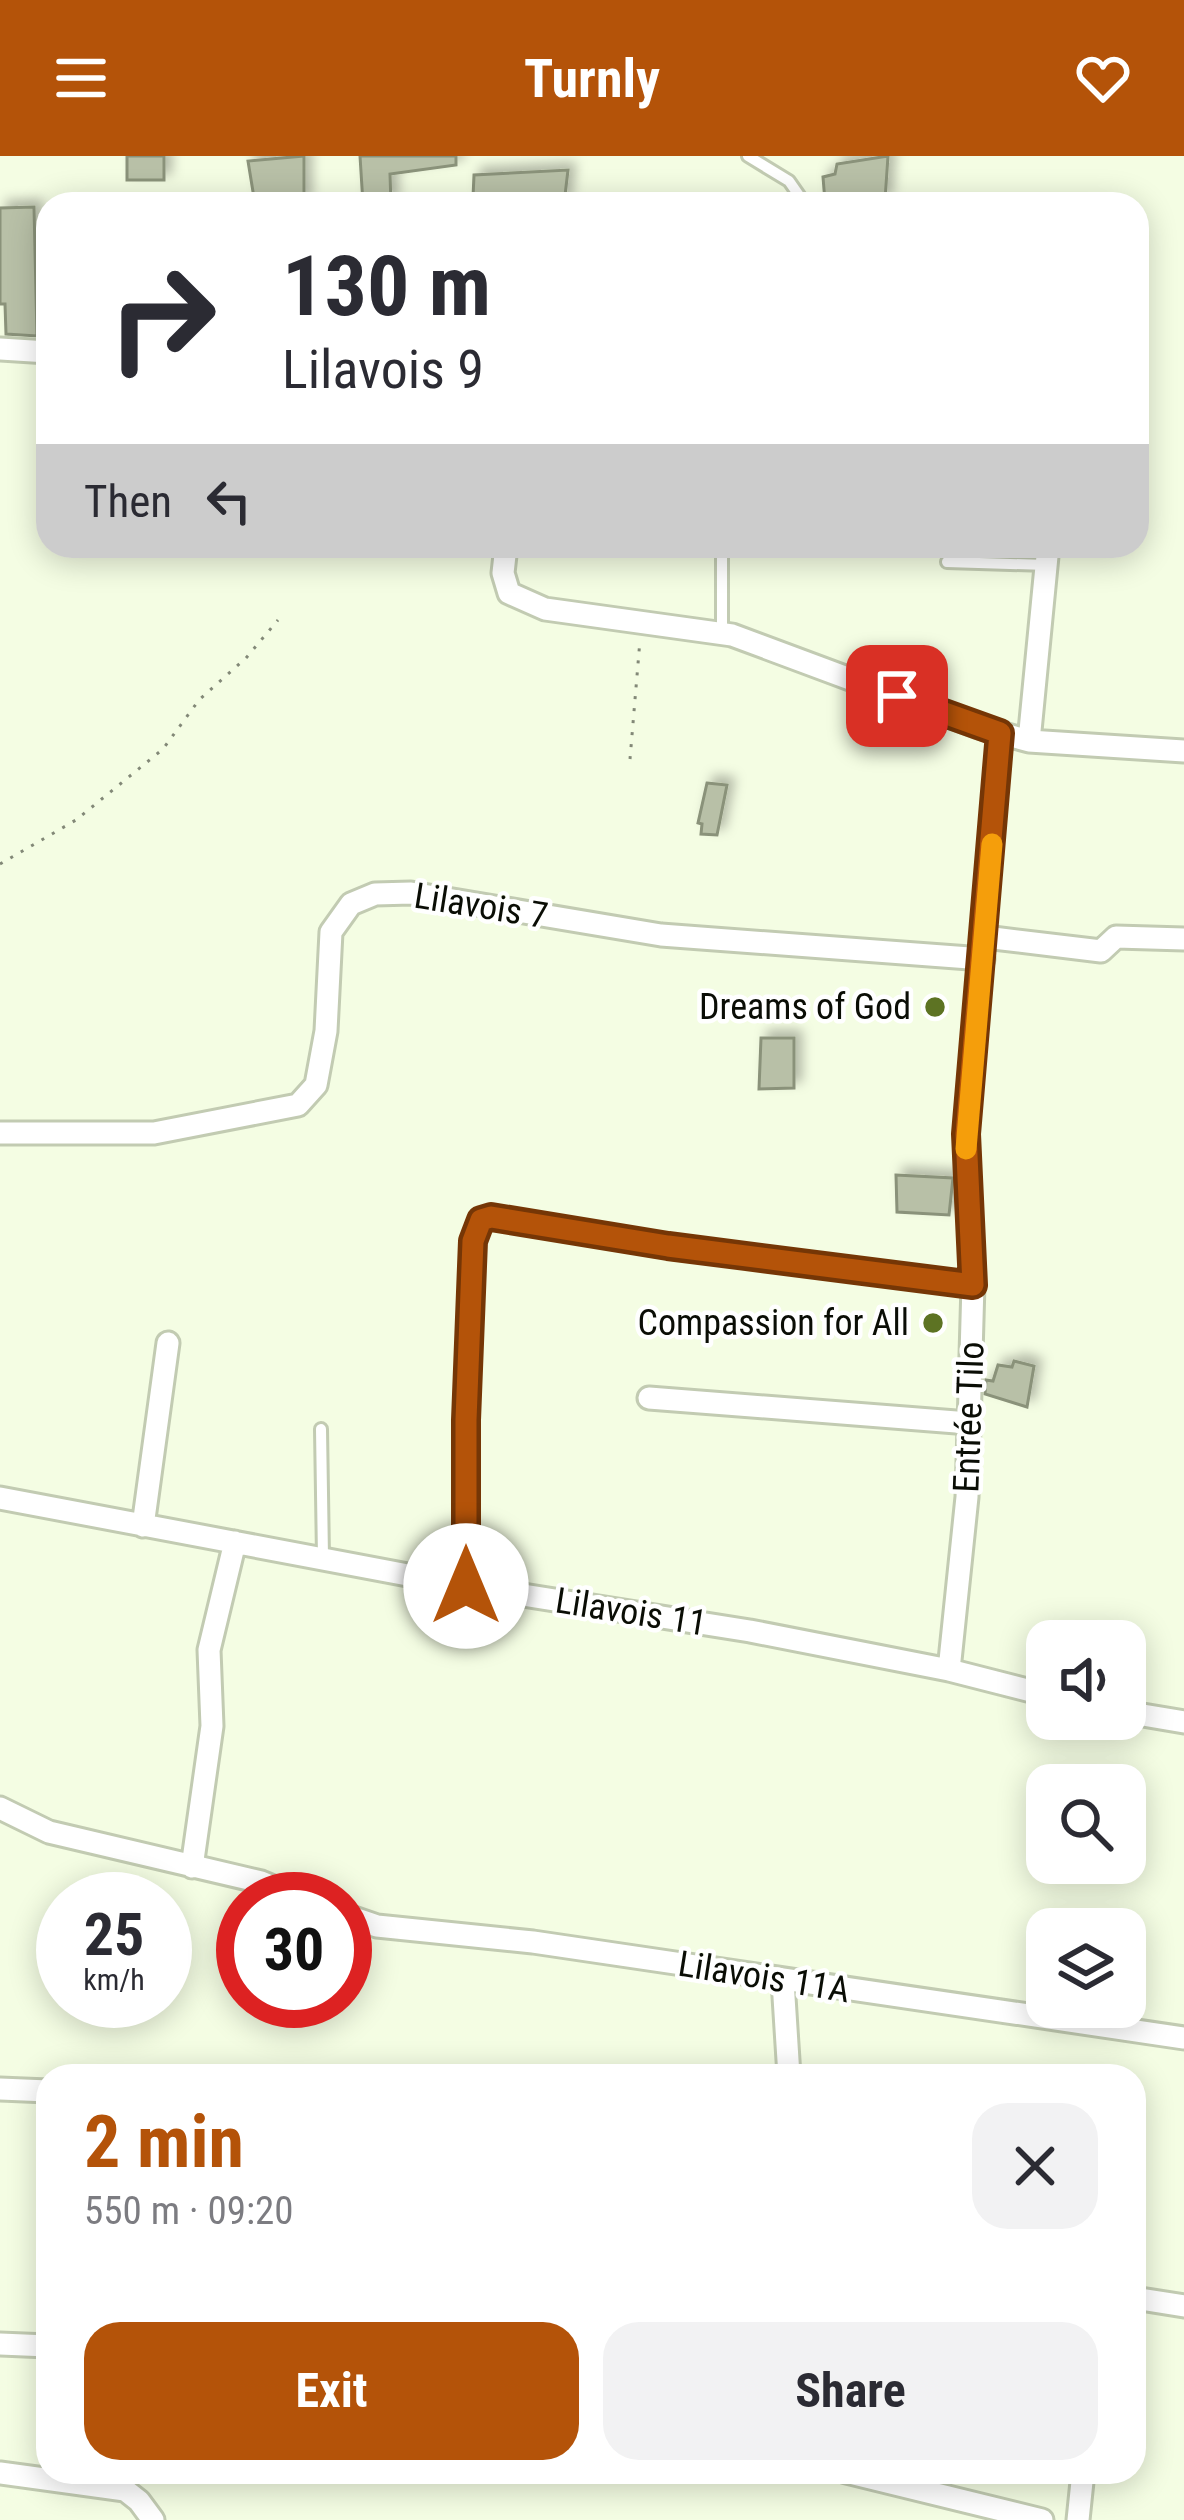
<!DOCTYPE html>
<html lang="en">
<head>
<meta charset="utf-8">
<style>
  :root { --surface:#fff; --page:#f2f2f3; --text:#2b2b33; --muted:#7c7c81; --accent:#b45309 }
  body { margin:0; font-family:"Roboto Condensed",sans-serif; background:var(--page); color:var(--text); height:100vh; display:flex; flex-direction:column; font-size:45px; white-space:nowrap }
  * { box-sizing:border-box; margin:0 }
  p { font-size:39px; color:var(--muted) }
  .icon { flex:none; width:66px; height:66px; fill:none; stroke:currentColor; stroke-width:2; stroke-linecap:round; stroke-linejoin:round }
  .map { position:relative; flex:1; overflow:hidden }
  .details { position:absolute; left:36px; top:1908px; width:1110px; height:420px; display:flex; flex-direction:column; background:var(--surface); border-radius:36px; box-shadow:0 6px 30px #0003 }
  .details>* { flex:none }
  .hud { position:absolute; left:36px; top:36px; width:1113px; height:366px; border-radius:36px; box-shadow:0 6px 30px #0003; background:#fff; color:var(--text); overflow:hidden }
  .buttons { position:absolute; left:1026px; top:1464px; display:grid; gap:24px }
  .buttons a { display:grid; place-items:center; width:120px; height:120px; border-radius:24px; background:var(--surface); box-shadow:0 6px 30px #0003; font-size:60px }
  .speed { position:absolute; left:36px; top:1716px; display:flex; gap:24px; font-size:60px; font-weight:700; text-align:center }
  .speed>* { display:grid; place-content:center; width:156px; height:156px; border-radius:50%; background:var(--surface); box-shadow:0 6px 30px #0003; line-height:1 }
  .speed small { font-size:30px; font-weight:400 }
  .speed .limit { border:18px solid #d22; background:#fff; color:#111 }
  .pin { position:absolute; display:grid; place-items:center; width:102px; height:102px; color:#fff; margin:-51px; border-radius:24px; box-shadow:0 6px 18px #0006 }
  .me { position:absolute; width:132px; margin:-66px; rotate:0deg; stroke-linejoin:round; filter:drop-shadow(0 0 9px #0008) }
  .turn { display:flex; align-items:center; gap:42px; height:252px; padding:0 48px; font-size:54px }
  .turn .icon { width:156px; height:156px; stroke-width:2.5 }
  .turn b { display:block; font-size:84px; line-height:102px }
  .then { display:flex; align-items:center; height:114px; padding:0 48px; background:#0003; gap:24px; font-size:45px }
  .round { display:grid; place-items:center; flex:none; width:126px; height:126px; border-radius:36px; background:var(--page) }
  .overview { display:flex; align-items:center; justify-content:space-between; height:204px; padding:0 48px }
  h1 { font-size:72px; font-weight:700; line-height:90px; color:var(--accent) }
  .primary-button { display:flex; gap:24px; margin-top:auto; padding:24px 48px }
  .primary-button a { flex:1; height:138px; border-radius:36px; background:var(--accent); color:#fff; font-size:48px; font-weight:700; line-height:138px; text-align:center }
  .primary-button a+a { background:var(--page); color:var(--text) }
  header { display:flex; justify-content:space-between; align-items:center; height:156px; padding:0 48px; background:var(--accent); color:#fff; font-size:54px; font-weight:700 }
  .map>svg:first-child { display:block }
</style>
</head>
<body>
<header><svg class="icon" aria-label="menu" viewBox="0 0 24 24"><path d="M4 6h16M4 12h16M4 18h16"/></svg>Turnly<svg class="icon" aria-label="heart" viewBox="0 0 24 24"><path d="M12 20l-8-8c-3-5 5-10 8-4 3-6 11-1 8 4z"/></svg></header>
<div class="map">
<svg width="1184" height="2364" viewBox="0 0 1184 2364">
  <defs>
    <filter id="shadow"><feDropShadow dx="7" dy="-7" stdDeviation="6" flood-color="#0004"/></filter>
  </defs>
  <rect width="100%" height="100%" fill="#f4fde3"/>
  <!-- building -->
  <path fill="#b8c0a7" stroke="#8a927a" stroke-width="3" filter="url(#shadow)" d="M 127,0 L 164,0 L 164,24 L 127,24 Z
    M 304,0 L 304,48 L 255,48 L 248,5 Z
    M 360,0 L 456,0 L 456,9 L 390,18 L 391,48 L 363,48 Z
    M 888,0 L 885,44 L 870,48 L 841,48 L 841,43 L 825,46 L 823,21 L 835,18 L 837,8 Z
    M 568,14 L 564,48 L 522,48 L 523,39 L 473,41 L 474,19 Z
    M 34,51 L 37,180 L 6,178 L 5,148 L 0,148 L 0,52 Z
    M 707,627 L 727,629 L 717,679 L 701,678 L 702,668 L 698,667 Z
    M 761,882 L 794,882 L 794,932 L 759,933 Z
    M 896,1019 L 953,1022 L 949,1059 L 897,1056 Z
    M 1014,1205 L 1034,1210 L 1027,1251 L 985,1238 L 986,1224 L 993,1225 L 998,1209 L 1012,1211 Z"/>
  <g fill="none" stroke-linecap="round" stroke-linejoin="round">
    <defs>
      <path id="lane" d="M 748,0 L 789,25 L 805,48
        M 947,406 L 1047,409
        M 722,477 L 722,390
        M 321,1273 L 323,1401"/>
      <path id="street" d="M 0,193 L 48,196
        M 506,390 L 503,417 L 509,437 L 545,453 L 732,479 L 979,571 L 1029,585 L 1184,595
        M 1029,585 L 1048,390
        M 985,781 L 1101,795 L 1116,781 L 1184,783
        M 0,977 L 154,977 L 298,949 L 316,929 L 326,875 L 331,776 L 351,748 L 375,738 L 411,737 L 661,779 L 983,803
        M 649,1242 L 969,1267
        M 0,1342 L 466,1430 L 750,1475 L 949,1514 L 1047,1539
        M 143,1370 L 168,1187
        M 466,1430 L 466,1265 L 473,1085 L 481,1064 L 492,1061 L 668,1091 L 973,1128
        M 949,1514 L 967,1341 L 973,1128 L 966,978 L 1001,576
        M 1125,1556 L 1184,1566
        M 0,1652 L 49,1676 L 261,1726 L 302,1743
        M 192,1711 L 212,1570 L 209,1494 L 235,1386
        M 345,1759 L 377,1770 L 533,1786 L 1184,1882
        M 783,1825 L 789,1920
        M 0,1933 L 48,1935
        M 1134,2142 L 1184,2150
        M 0,2188 L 48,2190
        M 846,2316 L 1042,2364
        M 0,2317 L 125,2334 L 139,2345 L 153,2364
        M 1078,2364 L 1083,2316"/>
    </defs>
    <!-- lane casing -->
    <use href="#lane" stroke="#c2cbb2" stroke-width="16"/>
    <!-- street casing -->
    <use href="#street" stroke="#c2cbb2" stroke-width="27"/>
    <!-- path -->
    <path stroke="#828877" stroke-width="3" stroke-dasharray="3 9" stroke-linecap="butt" d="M 630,603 L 640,484
      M 0,708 L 76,664 L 163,593 L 199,544 L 246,502 L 278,464"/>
    <!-- lane -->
    <use href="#lane" stroke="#fff" stroke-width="10"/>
    <!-- street -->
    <use href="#street" stroke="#fff" stroke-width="21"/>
  </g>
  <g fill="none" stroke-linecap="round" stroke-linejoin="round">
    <defs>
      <path id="route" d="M 466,1430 L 466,1264 L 473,1085 L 481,1064 L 491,1061 L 668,1090 L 973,1129 L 966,978 L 1000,577 L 897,540"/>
    </defs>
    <!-- route casing -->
    <use href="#route" stroke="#753606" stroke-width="30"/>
    <!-- route -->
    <use href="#route" stroke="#b45309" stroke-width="21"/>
    <!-- slow -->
    <path stroke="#f59e0b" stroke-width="21" d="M 966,993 L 992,688"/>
  </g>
  <!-- markers -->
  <g fill="#5d7323" stroke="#fff" stroke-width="4.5">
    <circle cx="935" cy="851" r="12"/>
    <circle cx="933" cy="1167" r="12"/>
  </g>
  <g text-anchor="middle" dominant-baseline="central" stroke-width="9" stroke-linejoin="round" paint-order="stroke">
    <!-- street labels -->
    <g font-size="36" fill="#0a0d05" stroke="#fff">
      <text transform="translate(481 750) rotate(9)">Lilavois 7</text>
      <text transform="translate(969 1261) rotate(-88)">Entrée Tilo</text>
      <text transform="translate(631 1456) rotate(9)">Lilavois 11</text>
      <text transform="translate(764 1821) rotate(9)">Lilavois 11A</text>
    </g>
    <!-- poi labels -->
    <g font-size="36" fill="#0a0d05" stroke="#fff" text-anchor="end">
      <text x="911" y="851">Dreams of God</text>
      <text x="909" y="1167">Compassion for All</text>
    </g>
  </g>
</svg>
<div class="buttons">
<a><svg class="icon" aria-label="sound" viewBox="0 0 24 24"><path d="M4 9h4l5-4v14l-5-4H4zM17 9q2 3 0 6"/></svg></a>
<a><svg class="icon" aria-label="search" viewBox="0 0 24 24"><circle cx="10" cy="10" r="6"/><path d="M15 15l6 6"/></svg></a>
<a><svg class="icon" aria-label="layers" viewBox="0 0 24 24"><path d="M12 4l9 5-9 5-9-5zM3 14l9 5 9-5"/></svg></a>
</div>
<div class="speed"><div>25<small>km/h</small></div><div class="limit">30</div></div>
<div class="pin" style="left:897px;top:540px;background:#d93025"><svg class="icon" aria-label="arrive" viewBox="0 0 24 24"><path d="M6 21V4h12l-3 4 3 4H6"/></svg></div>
<svg class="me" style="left:466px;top:1430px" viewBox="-20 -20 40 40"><circle r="19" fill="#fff"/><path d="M0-13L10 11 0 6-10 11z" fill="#b45309"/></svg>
<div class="hud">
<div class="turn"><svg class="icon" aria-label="right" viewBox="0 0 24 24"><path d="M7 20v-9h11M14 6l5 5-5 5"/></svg><div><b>130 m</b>Lilavois 9</div></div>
<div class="then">Then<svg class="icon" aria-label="left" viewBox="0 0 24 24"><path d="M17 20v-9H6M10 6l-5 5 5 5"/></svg></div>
</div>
<section class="details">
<div class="overview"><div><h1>2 min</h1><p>550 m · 09:20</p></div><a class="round"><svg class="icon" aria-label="close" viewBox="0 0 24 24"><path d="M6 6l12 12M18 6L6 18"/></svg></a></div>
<div class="primary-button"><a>Exit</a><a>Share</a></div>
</section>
</div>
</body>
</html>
